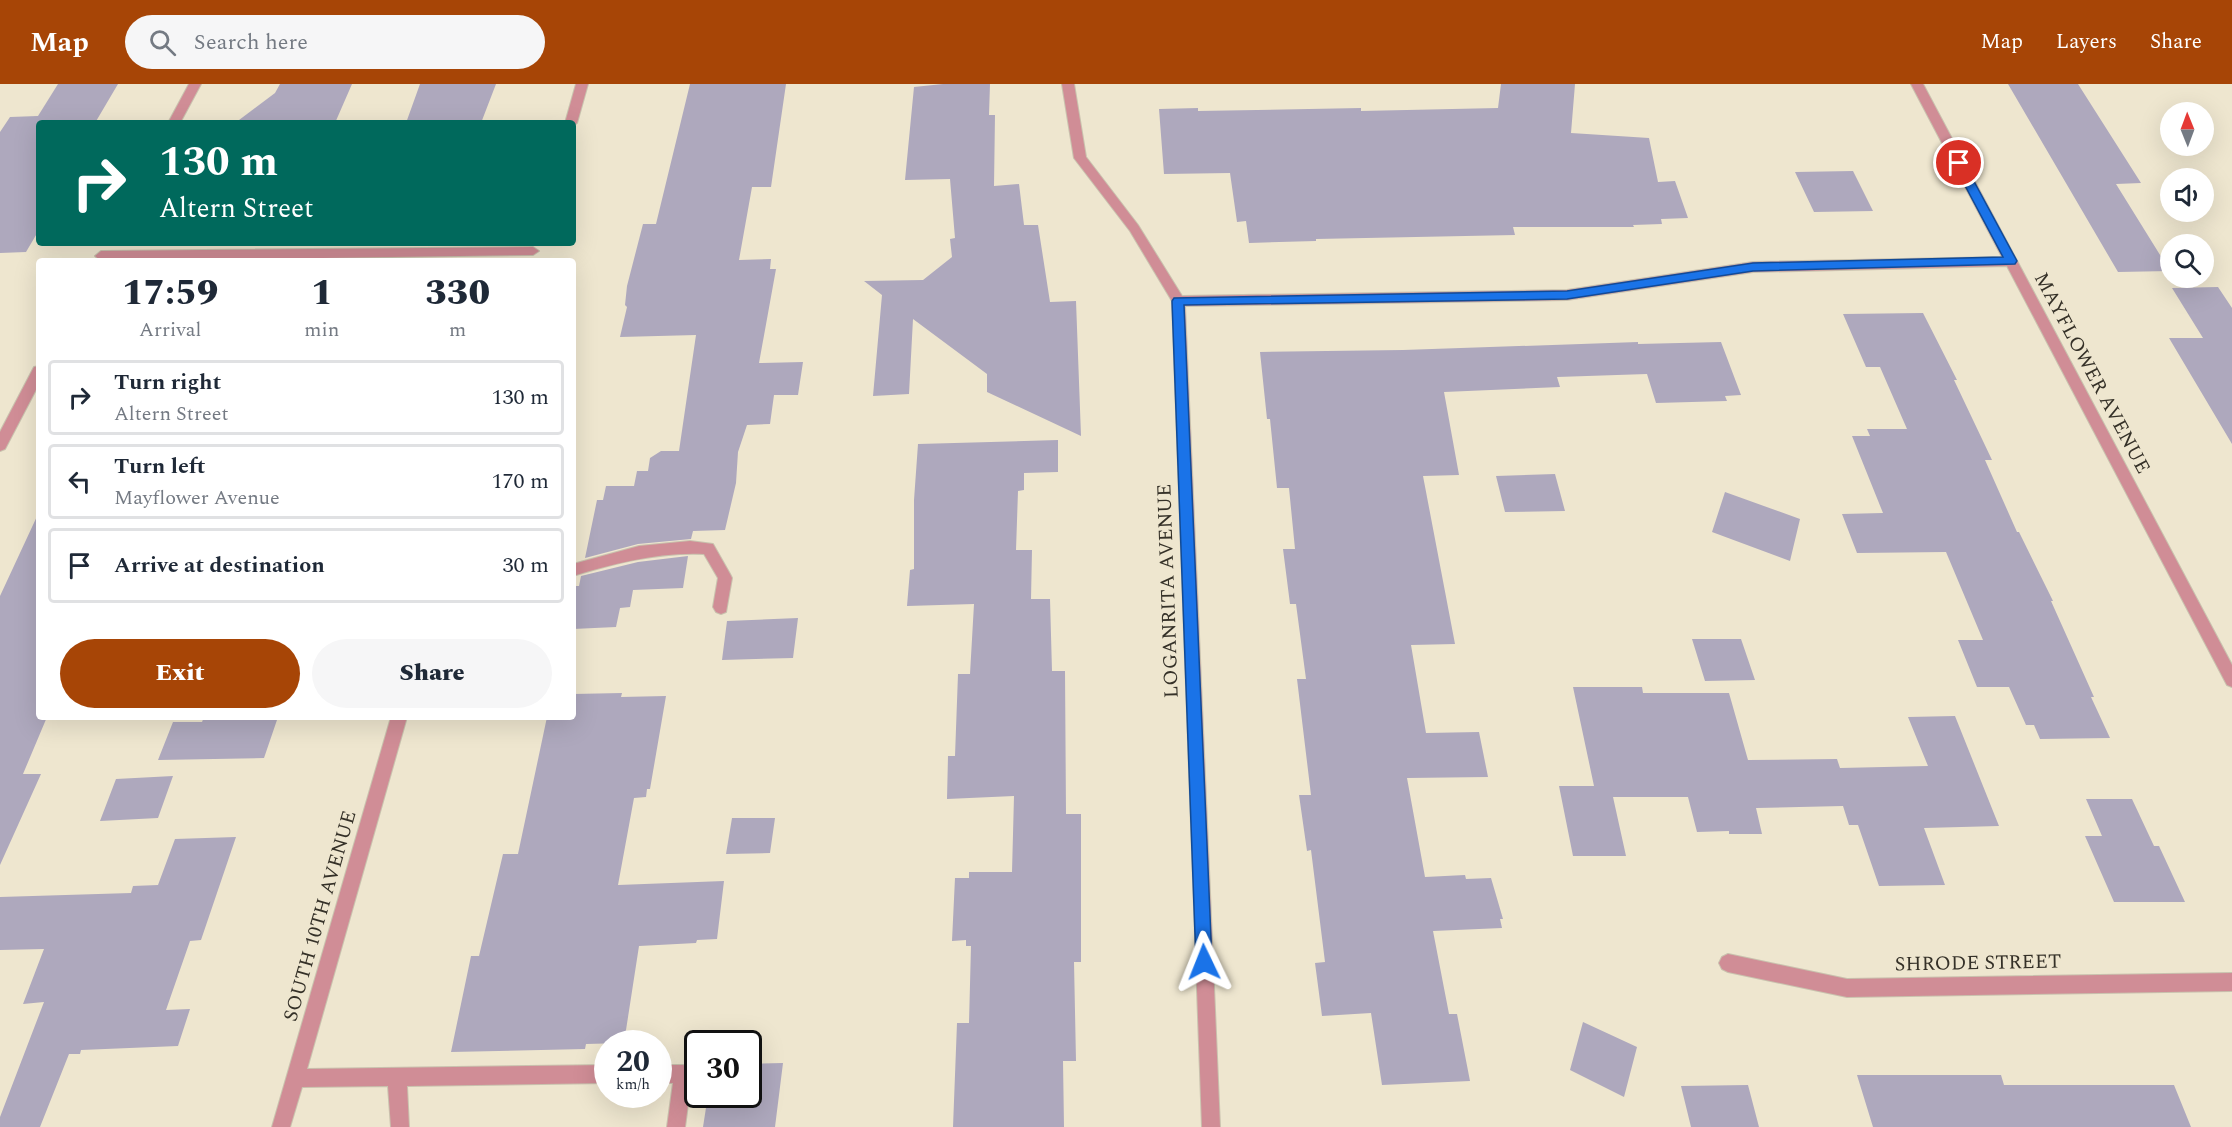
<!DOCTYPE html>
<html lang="en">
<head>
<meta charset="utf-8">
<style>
  :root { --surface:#fff; --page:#f6f6f7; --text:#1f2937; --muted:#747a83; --line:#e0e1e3; --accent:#a74506 }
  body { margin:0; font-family:Spectral,serif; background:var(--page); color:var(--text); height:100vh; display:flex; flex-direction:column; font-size:22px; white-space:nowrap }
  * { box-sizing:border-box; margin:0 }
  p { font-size:20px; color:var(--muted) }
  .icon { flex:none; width:33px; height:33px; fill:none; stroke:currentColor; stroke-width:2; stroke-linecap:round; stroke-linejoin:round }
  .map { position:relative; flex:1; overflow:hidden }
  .side { position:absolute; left:36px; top:174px; width:540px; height:462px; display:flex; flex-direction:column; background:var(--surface); border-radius:6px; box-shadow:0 6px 24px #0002 }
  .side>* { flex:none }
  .hud { position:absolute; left:36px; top:36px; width:540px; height:126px; border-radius:6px; box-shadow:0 6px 24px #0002; background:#00695c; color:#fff; overflow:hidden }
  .needle { width:39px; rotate:359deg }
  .fabs { position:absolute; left:2160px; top:18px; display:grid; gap:12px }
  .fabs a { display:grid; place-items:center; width:54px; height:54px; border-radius:50%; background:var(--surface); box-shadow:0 6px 24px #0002; font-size:30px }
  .speed { position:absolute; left:594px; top:946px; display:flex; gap:12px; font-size:30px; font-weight:700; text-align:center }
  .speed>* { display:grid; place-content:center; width:78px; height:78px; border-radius:50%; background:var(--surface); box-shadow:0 6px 24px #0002; line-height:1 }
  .speed small { font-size:15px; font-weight:400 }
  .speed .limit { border:3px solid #111; border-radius:9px; background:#fff; color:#111 }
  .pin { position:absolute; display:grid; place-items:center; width:51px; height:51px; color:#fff; margin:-26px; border:3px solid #fff; border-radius:50%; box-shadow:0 2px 6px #0007 }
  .me { position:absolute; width:66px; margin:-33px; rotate:358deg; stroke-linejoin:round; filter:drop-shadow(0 0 4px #0008) }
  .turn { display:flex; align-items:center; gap:21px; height:126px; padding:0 24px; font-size:27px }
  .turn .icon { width:78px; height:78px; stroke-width:2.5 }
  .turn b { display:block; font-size:42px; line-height:51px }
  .eta { display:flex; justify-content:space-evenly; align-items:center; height:102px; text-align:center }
  .eta b { font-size:36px; font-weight:800; line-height:42px }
  .cta { display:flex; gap:12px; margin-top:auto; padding:12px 24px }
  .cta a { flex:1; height:69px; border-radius:36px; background:var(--accent); color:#fff; font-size:24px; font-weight:800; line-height:69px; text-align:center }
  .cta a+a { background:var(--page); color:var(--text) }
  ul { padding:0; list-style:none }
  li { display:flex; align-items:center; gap:18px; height:75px; margin:0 12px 9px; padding:0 12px; border:3px solid var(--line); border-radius:6px }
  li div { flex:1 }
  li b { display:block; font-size:22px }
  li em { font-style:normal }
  header { display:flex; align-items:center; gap:36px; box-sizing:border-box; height:84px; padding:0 30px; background:var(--accent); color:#fff }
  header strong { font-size:28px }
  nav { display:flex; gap:33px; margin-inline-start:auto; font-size:21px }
  .search { width:420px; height:54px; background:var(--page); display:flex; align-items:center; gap:15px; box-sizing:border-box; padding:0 21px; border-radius:33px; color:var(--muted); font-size:22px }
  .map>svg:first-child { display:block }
</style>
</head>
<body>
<header>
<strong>Map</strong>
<div class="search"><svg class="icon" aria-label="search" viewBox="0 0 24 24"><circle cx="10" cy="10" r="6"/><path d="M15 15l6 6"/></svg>Search here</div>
<nav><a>Map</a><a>Layers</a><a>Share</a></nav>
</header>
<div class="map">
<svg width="2232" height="1043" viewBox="0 0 2232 1043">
  <rect width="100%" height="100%" fill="#eee6cf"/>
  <!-- building -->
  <path fill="#aea8bd" d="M 58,0 L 118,0 L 95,39 L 39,39 L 39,146 L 26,168 L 0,169 L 0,48 L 10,33 L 38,32 Z
    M 280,0 L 352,0 L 335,39 L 235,39 L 275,9 Z
    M 420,0 L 496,0 L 481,39 L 406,39 Z
    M 690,0 L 786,0 L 771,103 L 752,103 L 739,176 L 771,175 L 770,185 L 776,185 L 759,279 L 803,278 L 798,311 L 774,311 L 770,340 L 747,341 L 738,368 L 736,399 L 725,446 L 693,447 L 691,455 L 638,460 L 585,474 L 597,416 L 603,416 L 606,402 L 634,402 L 637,387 L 648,387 L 650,374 L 661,367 L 679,367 L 696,251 L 620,253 L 627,223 L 625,221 L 627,202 L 643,140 L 656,140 Z
    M 943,0 L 990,0 L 989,31 L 995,31 L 994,102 L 1019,100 L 1024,141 L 1038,141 L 1050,218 L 1076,217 L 1081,352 L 987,308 L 987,290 L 913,235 L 909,310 L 873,312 L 882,211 L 864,197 L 923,196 L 952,173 L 950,155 L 955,154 L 950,95 L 905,96 L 914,3 Z
    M 1501,0 L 1575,0 L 1571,49 L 1649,54 L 1658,98 L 1675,97 L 1688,134 L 1661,135 L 1662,140 L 1633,141 L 1634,143 L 1513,143 L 1515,151 L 1316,155 L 1316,157 L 1249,159 L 1246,137 L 1237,138 L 1230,89 L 1164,90 L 1159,25 L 1198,24 L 1198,27 L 1361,24 L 1361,27 L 1498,24 Z
    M 2008,0 L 2078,0 L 2141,99 L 2116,100 L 2170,187 L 2118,188 Z
    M 1853,87 L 1873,127 L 1814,128 L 1795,88 Z
    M 2218,203 L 2232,224 L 2232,360 L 2169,254 L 2203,254 L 2172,204 Z
    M 1923,229 L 1957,296 L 1954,296 L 1992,376 L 1985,376 L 2017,448 L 2019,448 L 2053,517 L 2051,517 L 2094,613 L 2091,613 L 2110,654 L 2040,655 L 2034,641 L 2026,641 L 2009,603 L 1977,603 L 1958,556 L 1983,556 L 1946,468 L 1857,469 L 1842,430 L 1883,429 L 1852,352 L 1870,352 L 1867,345 L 1907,345 L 1880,283 L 1866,283 L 1843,230 Z
    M 1638,258 L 1638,260 L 1721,258 L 1741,311 L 1725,312 L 1727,317 L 1656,319 L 1647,290 L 1557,293 L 1560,303 L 1444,308 L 1459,391 L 1423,392 L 1455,560 L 1411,561 L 1426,649 L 1479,648 L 1488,693 L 1407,694 L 1425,793 L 1465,791 L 1466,795 L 1491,794 L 1503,835 L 1500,835 L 1502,844 L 1433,847 L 1449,930 L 1457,930 L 1470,997 L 1382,1001 L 1371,929 L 1322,932 L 1315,879 L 1325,878 L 1311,766 L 1307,767 L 1299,711 L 1311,711 L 1297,595 L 1306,595 L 1296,520 L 1290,520 L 1283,465 L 1295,465 L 1289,404 L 1277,404 L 1270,335 L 1267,335 L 1260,268 L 1403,266 Z
    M 1058,356 L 1058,388 L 1024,389 L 1024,406 L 1018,407 L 1016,466 L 1032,466 L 1031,515 L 1050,515 L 1052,587 L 1065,587 L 1066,730 L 1081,730 L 1081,878 L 1074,878 L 1076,977 L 1063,977 L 1064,1043 L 953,1043 L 957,939 L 969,939 L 971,862 L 966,862 L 966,856 L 952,857 L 955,794 L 969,794 L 969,788 L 1012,788 L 1014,712 L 947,715 L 948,672 L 955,672 L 958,590 L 970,590 L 974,520 L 907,522 L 910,486 L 914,485 L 914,416 L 918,360 Z
    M 1555,390 L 1565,427 L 1505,428 L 1496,392 Z
    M 1725,408 L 1800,435 L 1790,477 L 1712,448 Z
    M 39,428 L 39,633 L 47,633 L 23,690 L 41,690 L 0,781 L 0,512 Z
    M 688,472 L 683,504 L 633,506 L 630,523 L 620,524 L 616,543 L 573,545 L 573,502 L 579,502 L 581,492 L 638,478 Z
    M 798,534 L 793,574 L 722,576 L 727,537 Z
    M 1692,555 L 1741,555 L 1755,596 L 1705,597 Z
    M 1573,603 L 1642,603 L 1643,609 L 1729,609 L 1748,676 L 1837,675 L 1840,684 L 1928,682 L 1908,633 L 1955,632 L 1999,742 L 1924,744 L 1945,801 L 1879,802 L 1858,741 L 1849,741 L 1843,722 L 1756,724 L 1762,750 L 1729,750 L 1729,747 L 1697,748 L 1688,713 L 1613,713 L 1626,772 L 1573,772 L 1559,702 L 1594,702 Z
    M 622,609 L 621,613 L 666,612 L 650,705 L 647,705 L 646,713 L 634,714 L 618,801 L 724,797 L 717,855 L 697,856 L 696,859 L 639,862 L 624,959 L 586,960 L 585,965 L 451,968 L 471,872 L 479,872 L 503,770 L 518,770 L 547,633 L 573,633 L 573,610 Z
    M 204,633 L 278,633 L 264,674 L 158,676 L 173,638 L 202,638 Z
    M 173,692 L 158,734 L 100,737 L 116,695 Z
    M 2086,715 L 2132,715 L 2154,762 L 2159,762 L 2185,818 L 2114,818 L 2085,752 L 2102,752 Z
    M 732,734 L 775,734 L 770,769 L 726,770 Z
    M 236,753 L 201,856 L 190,857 L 166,926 L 190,925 L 178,962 L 81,966 L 80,970 L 69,970 L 40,1043 L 0,1043 L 0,1033 L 44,918 L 23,920 L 44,865 L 0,866 L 0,813 L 131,809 L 133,802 L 158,801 L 175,755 Z
    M 1583,938 L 1637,963 L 1624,1013 L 1570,986 Z
    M 783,979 L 775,1043 L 703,1043 L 708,1011 L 748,1011 L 748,980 Z
    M 1857,991 L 2001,991 L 2004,1001 L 2174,1001 L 2191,1043 L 1873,1043 Z
    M 1748,1001 L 1759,1043 L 1691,1043 L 1681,1002 Z"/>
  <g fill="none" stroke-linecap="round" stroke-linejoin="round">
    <defs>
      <path id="minor" d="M 189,0 L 201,0 L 180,39 L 168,39 Z
        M 576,0 L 588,0 L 577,39 L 573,42 L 573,39 L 565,39 Z
        M 1062,0 L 1074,0 L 1086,73 L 1138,141 L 1182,212 L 1567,206 L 1753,178 L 2002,173 L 1911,0 L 1923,0 L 2232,581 L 2232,603 L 2227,601 L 2007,182 L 1753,188 L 1567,216 L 1185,222 L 1220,1043 L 1202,1043 L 1172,217 L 1130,147 L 1074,74 Z
        M 533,163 L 539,167 L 533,171 L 101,177 L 95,172 L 101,167 Z
        M 39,282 L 39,300 L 5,365 L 0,367 L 0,348 L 34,283 Z
        M 690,457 L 713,460 L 730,490 L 732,494 L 726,528 L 721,530 L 716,528 L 713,523 L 718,494 L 704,470 C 658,468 616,479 573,492 L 573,480 L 639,462 Z
        M 391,633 L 407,633 L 307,985 L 608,981 L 608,999 L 407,1002 L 409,1043 L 391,1043 L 388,1002 L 302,1003 L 290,1043 L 272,1043 Z
        M 1728,870 L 1847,895 L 2232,889 L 2232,907 L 1847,913 L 1728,888 L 1722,885 L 1719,879 L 1722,873 Z
        M 658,981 L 683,981 L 689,984 L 692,990 L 685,1043 L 667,1043 L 673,999 L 658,999 Z"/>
    </defs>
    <!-- minor casing -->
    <use href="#minor" stroke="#c9c2ae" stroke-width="2"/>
    <!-- minor -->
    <use href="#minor" fill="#d08d96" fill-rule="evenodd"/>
  </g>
  <!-- route -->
  <path fill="#1a73e8" stroke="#114b97" stroke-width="1.5" d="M 1959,75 L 1964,79 L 2017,177 L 2015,180 L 1753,187 L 1567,215 L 1184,221 L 1212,878 L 1210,883 L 1204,886 L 1199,883 L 1196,878 L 1172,217 L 1174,214 L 1567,207 L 1753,179 L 2003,173 L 1953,79 Z"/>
  <g text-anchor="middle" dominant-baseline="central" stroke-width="4.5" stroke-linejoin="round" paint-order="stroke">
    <!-- street labels -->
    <g font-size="20" fill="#353128" stroke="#eee6cf">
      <text transform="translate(2092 289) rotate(62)">MAYFLOWER AVENUE</text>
      <text transform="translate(1168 507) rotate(-92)">LOGANRITA AVENUE</text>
      <text transform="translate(320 832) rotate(-74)">SOUTH 10TH AVENUE</text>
      <text transform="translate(1978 879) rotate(-1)">SHRODE STREET</text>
    </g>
  </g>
</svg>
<div class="fabs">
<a><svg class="needle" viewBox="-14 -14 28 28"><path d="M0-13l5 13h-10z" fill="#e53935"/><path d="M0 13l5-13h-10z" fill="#747a83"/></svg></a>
<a><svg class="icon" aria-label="sound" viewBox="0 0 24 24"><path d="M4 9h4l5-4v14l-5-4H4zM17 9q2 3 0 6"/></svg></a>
<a><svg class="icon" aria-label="search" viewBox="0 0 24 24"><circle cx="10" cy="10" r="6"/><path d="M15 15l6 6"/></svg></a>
</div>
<div class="speed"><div>20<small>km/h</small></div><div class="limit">30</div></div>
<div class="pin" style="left:1959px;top:79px;background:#d93025"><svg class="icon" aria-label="arrive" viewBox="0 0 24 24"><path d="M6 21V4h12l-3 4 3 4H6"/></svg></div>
<svg class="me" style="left:1204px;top:878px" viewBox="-20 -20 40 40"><path d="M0-17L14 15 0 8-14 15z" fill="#1a73e8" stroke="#fff" stroke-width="4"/></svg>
<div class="hud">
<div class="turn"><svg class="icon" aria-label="right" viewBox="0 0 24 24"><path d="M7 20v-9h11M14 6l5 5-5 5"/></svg><div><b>130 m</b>Altern Street</div></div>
</div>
<section class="side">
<div class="eta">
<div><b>17:59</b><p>Arrival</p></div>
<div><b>1</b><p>min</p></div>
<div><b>330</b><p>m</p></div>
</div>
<ul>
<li><svg class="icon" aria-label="right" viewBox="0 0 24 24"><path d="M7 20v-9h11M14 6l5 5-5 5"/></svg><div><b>Turn right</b><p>Altern Street</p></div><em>130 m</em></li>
<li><svg class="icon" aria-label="left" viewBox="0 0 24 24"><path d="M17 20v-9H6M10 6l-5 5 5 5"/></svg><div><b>Turn left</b><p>Mayflower Avenue</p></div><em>170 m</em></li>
<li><svg class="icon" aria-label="arrive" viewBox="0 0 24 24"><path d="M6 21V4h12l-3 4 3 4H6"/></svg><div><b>Arrive at destination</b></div><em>30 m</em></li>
</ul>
<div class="cta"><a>Exit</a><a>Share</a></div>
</section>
</div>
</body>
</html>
